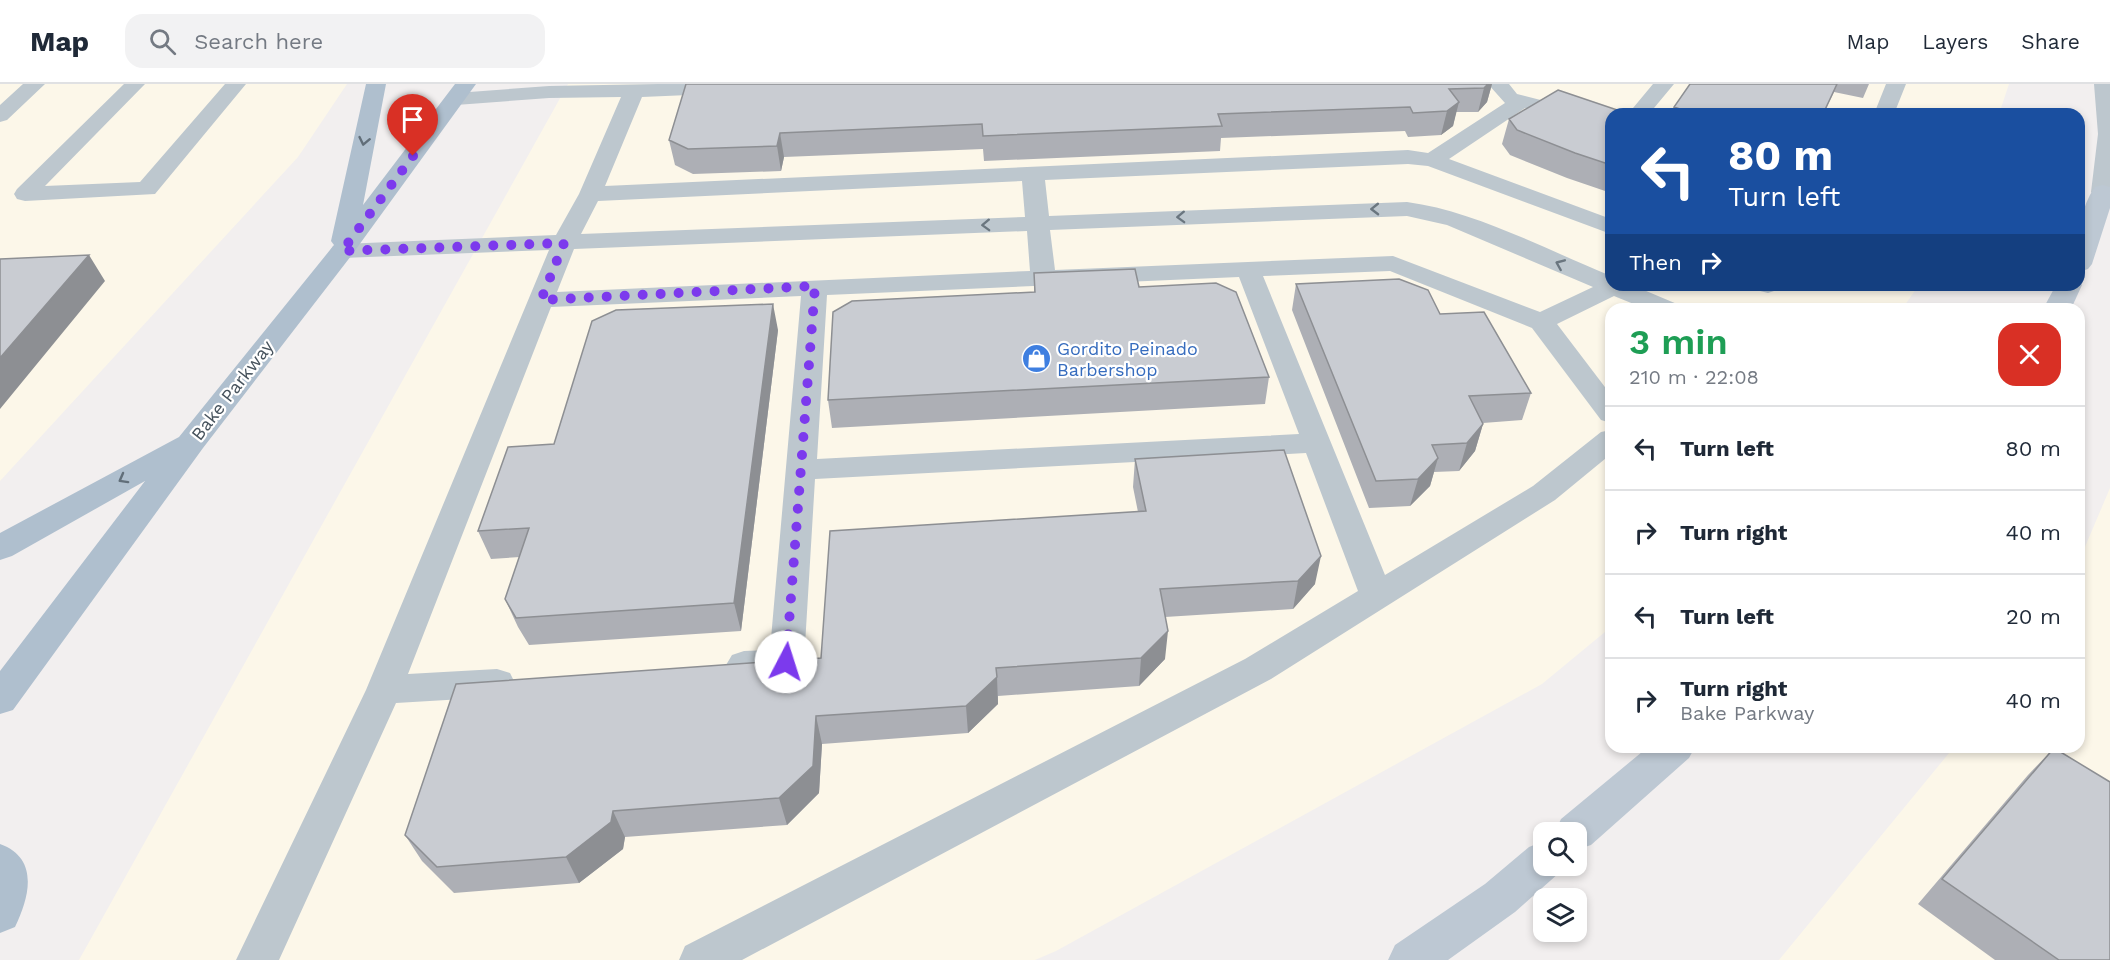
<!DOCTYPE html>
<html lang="en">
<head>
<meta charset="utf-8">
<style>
  :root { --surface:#fff; --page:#f2f2f3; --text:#1f2937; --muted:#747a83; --line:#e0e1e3 }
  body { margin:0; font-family:"Work Sans",sans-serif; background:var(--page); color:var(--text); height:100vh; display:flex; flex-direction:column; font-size:22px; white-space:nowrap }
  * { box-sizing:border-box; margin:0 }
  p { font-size:20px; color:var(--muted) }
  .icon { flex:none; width:33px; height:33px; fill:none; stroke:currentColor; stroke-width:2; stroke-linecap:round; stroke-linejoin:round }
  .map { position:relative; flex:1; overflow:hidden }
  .panel { position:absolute; left:1605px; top:219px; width:480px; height:450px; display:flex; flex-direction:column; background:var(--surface); border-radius:18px; box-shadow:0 3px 9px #0003 }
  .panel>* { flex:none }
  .hud { position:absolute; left:1605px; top:24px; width:480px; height:183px; border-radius:18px; box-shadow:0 3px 9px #0003; background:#1a4fa0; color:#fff; overflow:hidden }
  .fabs { position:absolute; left:1533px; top:738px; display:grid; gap:12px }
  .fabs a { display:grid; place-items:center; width:54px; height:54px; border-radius:12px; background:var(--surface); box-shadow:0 3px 9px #0003; font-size:30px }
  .pin { position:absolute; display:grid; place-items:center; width:51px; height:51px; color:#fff; margin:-62px -26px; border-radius:50% 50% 50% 0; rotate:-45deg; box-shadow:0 0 6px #0007 }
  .pin .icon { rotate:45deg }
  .me { position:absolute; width:66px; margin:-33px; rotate:5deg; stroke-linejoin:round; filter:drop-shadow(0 0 4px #0008) }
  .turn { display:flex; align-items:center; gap:21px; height:126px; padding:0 24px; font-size:27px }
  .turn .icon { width:78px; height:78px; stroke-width:2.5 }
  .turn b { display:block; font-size:42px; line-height:51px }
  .then { display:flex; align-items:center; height:57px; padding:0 24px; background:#0003; gap:12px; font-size:22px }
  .round { display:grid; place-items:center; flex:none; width:63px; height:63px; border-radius:18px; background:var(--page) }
  .headline { display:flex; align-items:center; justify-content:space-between; height:102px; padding:0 24px }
  h1 { font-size:36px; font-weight:600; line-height:45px; color:#1e9e55 }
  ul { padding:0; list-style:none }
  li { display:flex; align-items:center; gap:18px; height:84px; padding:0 24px; border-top:2px solid var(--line) }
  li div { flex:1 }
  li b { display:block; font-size:22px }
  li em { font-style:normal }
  header { display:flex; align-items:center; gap:36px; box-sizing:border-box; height:84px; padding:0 30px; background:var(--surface); border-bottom:2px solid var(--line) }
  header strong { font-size:28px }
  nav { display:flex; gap:33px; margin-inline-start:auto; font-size:21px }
  .search { width:420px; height:54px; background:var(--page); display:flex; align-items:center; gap:15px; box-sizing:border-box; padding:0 21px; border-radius:18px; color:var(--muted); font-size:22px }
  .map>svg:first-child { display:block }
</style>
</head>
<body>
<header>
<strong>Map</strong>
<div class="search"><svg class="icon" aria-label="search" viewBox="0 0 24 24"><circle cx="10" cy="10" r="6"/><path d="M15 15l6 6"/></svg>Search here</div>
<nav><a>Map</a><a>Layers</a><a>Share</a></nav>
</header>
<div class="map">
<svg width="2110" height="876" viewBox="0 0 2110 876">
  <rect width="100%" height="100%" fill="#f2efef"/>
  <!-- commercial -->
  <path fill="#fcf7e9" d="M 0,0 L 347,0 L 298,73 L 0,397 Z
    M 568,0 L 2009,0 L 1999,30 L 1611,30 L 1611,201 L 1919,201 L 1902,225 L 1611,225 L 1611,543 L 1542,600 L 1056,867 L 1035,876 L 79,876 Z
    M 2110,404 L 2110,876 L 1779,876 L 1954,663 L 2079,663 L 2079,477 Z"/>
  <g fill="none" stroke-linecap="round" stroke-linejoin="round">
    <!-- lane -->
    <path fill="#bdc7ce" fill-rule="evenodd" d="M 23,0 L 45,0 L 7,36 L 0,38 L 0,21 Z
      M 124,0 L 145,0 L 45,102 L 140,98 L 225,0 L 246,0 L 155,110 L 25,117 L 17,115 L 14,110 L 17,105 Z
      M 658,0 L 818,0 L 815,4 L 808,6 L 642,13 L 605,102 L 1408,66 L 1428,69 L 1505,19 L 1488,0 L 1509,0 L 1517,10 L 1611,34 L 1611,46 L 1525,24 L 1449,75 L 1611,135 L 1611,150 L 1428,82 L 1408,80 L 1045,96 L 1049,132 L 1407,118 C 1475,127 1547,166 1611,192 L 1611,201 L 1632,201 L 1677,220 L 1681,225 L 1646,225 L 1614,212 L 1557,240 L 1611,311 L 1611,339 L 1601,336 L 1532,244 L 1390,187 L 1263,192 L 1385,491 L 1533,402 L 1601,348 L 1611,346 L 1611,370 L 1555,416 L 1271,595 L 742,876 L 679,876 L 685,862 L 1245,575 L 1358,507 L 1306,369 L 815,395 L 804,578 L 798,588 C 778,594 752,597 732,591 L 726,581 L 732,571 L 744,567 L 770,566 L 801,212 L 551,223 L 408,590 L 497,585 L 510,589 L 515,599 L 510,609 L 497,613 L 396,619 L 279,876 L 236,876 L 366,606 L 549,166 L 342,174 L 333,172 L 330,167 L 333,162 L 342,160 L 556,151 L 579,110 L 621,13 L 549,14 L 456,21 L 449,19 L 446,15 L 449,11 L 456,9 L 549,2 ZM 1022,97 L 1025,133 L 581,150 L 598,117 ZM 1407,132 L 1447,141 L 1593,203 L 1540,228 L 1393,172 L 1055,186 L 1050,146 ZM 1027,147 L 1030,187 L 557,208 L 574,165 ZM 1239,193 L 1299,350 L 817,375 L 827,211 Z
      M 1653,0 L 1674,0 L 1649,30 L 1628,30 Z
      M 1886,0 L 1906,0 L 1894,30 L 1874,30 Z
      M 1752,201 L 1781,201 L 1777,206 L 1768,209 L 1756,206 Z"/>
    <!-- street -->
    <path fill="#bdc7ce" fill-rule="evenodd" d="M 2094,0 L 2110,0 L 2110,113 L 2103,115 L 2095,113 L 2091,108 L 2098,50 Z"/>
    <!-- secondary -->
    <path fill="#bdc8d3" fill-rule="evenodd" d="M 2103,101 L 2110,103 L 2110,124 L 2092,180 L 2088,185 L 2079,188 C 2079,159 2077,128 2095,103 Z
      M 2079,196 L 2082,201 L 2071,225 L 2043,225 L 2056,201 L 2079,201 Z
      M 1648,663 L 1695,663 L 1689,674 L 1591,761 L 1576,766 L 1576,748 L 1555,748 L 1561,735 Z
      M 1544,757 L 1544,782 L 1563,782 L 1559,789 L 1515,828 L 1448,876 L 1388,876 L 1395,861 L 1485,800 L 1529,763 Z"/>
    <!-- primary -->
    <path fill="#afbfce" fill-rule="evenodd" d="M 366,0 L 386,0 L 363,121 L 455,0 L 476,0 L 351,172 L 203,364 L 13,626 L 0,630 L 0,587 L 145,397 L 12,472 L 0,476 L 0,449 L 179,353 L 334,161 L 331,157 Z
      M 0,760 C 39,774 30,812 15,843 L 0,849 Z"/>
  </g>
  <!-- wall -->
  <path fill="#adafb5" d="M 686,0 L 1492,0 L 1487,18 L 1478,28 L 1456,28 L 1453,42 L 1441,51 L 1408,53 L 1405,47 L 1221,54 L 1220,67 L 984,77 L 983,65 L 784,73 L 781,87 L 693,90 L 675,81 L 669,56 Z
    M 1690,0 L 1869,0 L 1863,14 L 1834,8 L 1823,30 L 1671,30 L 1674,23 Z
    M 1611,30 L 1611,109 L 1567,94 L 1510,71 L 1502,60 L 1509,35 Z
    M 1034,189 L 1139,203 L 1269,293 L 1265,320 L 832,344 L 828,316 L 1034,208 Z
    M 1296,200 L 1440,230 L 1531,309 L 1522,336 L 1483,339 L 1483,340 L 1475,367 L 1459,387 L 1434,388 L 1430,402 L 1410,422 L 1369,424 L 1292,226 Z
    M 778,246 L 741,547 L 529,561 L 518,543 L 505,515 L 520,473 L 491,475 L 478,447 Z
    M 1135,375 L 1315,500 L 1293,525 L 1165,533 L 1165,575 L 1139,602 L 998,612 L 998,620 L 968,649 L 822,660 L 819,709 L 787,741 L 625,753 L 623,765 L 579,799 L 454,809 L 422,777 L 405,751 L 821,574 L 1138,428 L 1133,403 Z
    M 2054,664 L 2110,876 L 1995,876 L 1918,820 L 2028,691 Z"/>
  <!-- shaded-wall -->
  <path fill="#8d8f93" d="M 1488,0 L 1492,0 L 1487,18 L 1478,28 L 1484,4 Z
    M 1459,18 L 1453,42 L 1441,51 L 1447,27 Z
    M 780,49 L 784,73 L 781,87 L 777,62 Z
    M 89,171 L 105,197 L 0,325 L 0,274 Z
    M 773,220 L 778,246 L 741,547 L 734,519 Z
    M 1483,340 L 1475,367 L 1459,387 L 1467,359 Z
    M 1438,374 L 1430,402 L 1410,422 L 1418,395 Z
    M 1321,472 L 1315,500 L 1293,525 L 1298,497 Z
    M 1168,547 L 1165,575 L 1139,602 L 1141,574 Z
    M 997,593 L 998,620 L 968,649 L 966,622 Z
    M 816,632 L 822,660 L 819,709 L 787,741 L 779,714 Z
    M 613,727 L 625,753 L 623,765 L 579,799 L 566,773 Z"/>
  <!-- building -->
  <path fill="#c9ccd2" stroke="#8d8f93" stroke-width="1.5" d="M 686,0 L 1488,0 L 1484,4 L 1449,5 L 1459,18 L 1447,27 L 1413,29 L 1410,23 L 1218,30 L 1222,42 L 983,52 L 982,40 L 780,49 L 777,62 L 688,65 L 669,56 Z
    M 1690,0 L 1837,0 L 1823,30 L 1695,30 L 1674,23 Z
    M 1558,6 L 1629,30 L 1611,30 L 1611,81 L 1575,69 L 1517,46 L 1509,35 Z
    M 89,171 L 0,274 L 0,175 Z
    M 1135,185 L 1139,203 L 1216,199 L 1236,208 L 1269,293 L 828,316 L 833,228 L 852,217 L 1035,208 L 1034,189 Z
    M 1399,195 L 1428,206 L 1440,230 L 1484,228 L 1531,309 L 1469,312 L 1483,340 L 1467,359 L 1432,361 L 1438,374 L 1418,395 L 1376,397 L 1296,200 Z
    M 773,220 L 734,519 L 516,534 L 505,515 L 529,444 L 478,447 L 508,363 L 554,360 L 592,237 L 616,226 Z
    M 1284,366 L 1321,472 L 1298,497 L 1160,505 L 1168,547 L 1141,574 L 996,584 L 997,593 L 966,622 L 816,632 L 813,682 L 779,714 L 613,727 L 611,738 L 566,773 L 437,783 L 405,751 L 456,600 L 821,574 L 830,447 L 1146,427 L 1135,375 Z
    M 2054,664 L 2110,698 L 2110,876 L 2059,876 L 1942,795 Z"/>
  <!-- one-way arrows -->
  <defs><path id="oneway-chevron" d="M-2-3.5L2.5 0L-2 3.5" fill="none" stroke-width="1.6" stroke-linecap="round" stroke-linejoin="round" transform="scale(1.5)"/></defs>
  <g stroke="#616e79">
    <use href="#oneway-chevron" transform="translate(364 57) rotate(102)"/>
    <use href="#oneway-chevron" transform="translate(123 395) rotate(151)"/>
  </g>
  <g stroke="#6a767f">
    <use href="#oneway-chevron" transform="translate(1375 125) rotate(179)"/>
    <use href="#oneway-chevron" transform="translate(1181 133) rotate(178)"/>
    <use href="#oneway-chevron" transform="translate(986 141) rotate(178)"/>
    <use href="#oneway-chevron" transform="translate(1560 180) rotate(-157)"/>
  </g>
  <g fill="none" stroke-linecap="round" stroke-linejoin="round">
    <!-- route -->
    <path stroke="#7c3aed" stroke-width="10" stroke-dasharray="0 18" d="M 413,72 L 342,167 L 564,159 L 541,216 L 815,202 L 786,578"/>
  </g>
  <!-- icons -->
  <defs>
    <symbol id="shop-disc" viewBox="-11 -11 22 22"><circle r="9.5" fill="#3f7fe0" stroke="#fff"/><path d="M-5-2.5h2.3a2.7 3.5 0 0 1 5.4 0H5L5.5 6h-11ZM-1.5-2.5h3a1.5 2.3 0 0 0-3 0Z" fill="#fff"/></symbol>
  </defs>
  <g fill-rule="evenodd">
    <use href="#shop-disc" x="1020" y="258" width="33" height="33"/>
  </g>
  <g text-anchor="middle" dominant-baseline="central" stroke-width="4.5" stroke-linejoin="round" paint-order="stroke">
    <!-- shop labels -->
    <g font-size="18" fill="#366cbe" stroke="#fff" text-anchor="start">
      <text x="1057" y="264">Gordito Peinado<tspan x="1057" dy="21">Barbershop</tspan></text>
    </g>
    <!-- street labels -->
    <g font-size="18" fill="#47535d" stroke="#fff">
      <text transform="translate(232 306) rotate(-52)">Bake Parkway</text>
    </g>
  </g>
</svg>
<div class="fabs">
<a><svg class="icon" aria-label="search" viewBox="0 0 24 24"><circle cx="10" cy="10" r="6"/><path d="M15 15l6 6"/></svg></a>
<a><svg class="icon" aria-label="layers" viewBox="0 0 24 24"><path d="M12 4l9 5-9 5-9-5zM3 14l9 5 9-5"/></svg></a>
</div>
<div class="pin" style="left:413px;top:72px;background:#d93025"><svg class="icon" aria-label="arrive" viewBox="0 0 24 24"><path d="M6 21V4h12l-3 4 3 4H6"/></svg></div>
<svg class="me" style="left:786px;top:578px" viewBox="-20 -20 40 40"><circle r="19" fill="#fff"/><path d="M0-13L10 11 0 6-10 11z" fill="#7c3aed"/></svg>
<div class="hud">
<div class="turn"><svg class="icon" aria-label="left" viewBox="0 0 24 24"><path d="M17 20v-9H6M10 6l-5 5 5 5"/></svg><div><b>80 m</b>Turn left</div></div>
<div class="then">Then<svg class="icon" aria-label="right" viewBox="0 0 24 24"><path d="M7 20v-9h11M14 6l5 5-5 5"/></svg></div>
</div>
<section class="panel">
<div class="headline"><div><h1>3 min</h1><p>210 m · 22:08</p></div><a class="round" style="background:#d93025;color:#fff"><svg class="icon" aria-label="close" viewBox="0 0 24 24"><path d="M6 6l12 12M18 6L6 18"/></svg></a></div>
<ul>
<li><svg class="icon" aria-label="left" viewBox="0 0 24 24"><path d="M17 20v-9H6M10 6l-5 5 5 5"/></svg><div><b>Turn left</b></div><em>80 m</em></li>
<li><svg class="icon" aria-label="right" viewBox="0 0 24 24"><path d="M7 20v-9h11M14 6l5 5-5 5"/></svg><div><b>Turn right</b></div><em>40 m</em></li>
<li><svg class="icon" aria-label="left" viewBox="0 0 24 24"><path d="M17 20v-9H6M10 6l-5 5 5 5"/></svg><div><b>Turn left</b></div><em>20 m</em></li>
<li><svg class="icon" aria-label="right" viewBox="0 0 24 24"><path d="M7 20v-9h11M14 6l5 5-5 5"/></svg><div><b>Turn right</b><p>Bake Parkway</p></div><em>40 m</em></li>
</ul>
</section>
</div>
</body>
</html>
